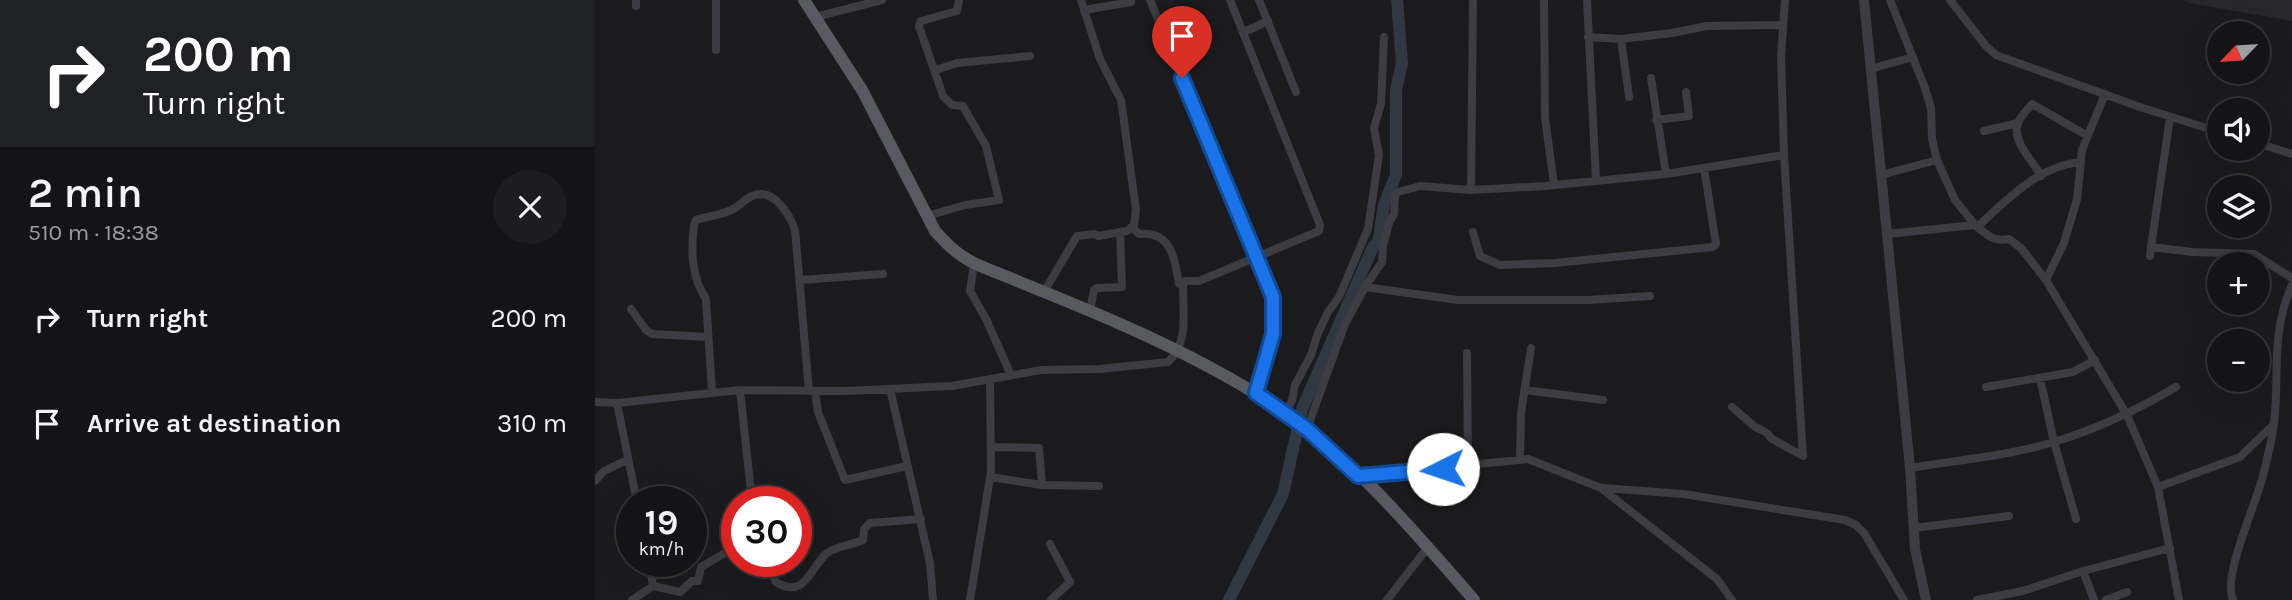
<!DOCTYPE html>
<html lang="en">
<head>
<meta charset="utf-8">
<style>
  :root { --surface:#141416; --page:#1d1d1f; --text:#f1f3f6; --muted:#9d9ea1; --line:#333335 }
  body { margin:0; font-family:Karla,sans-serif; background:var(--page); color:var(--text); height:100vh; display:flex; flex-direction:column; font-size:26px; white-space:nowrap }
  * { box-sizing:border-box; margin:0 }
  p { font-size:23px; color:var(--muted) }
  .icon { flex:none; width:38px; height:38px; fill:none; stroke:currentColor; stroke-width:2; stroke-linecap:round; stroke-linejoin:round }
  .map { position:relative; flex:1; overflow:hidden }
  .details { display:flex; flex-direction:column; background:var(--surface); width:595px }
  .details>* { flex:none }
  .hud { background:#202124; color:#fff; overflow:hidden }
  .needle { width:46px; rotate:245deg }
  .fabs { position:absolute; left:1612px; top:21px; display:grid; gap:14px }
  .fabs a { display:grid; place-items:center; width:63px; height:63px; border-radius:50%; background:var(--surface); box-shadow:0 7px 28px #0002,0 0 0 2px var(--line); font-size:35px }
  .speed { position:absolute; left:21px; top:486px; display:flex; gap:14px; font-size:35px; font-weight:700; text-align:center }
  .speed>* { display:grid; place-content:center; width:91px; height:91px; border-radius:50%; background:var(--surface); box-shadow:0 7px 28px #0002,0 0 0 2px var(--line); line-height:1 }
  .speed small { font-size:18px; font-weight:400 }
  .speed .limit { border:10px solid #d22; background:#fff; color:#111 }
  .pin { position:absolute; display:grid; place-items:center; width:60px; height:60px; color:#fff; margin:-72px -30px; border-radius:50% 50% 50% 0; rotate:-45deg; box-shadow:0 0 7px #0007 }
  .pin .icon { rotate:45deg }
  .me { position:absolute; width:77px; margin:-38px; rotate:266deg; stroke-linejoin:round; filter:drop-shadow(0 0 5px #0008) }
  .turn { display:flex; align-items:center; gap:24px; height:147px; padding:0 28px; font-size:32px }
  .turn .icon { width:91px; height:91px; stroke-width:2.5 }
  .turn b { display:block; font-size:49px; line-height:60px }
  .round { display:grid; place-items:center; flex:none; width:74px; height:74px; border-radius:37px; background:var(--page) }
  .head { display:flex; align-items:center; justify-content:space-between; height:119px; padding:0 28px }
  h1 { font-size:42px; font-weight:600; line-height:52px }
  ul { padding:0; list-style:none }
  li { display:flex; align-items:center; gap:21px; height:105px; padding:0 28px }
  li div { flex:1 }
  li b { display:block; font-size:26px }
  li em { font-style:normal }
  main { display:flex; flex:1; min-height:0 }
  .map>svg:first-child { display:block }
</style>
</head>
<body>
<main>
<section class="details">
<div class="hud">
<div class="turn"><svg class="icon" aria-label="right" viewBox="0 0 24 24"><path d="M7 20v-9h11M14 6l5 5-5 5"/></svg><div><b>200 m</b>Turn right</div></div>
</div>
<div class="head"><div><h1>2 min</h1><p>510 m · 18:38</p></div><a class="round"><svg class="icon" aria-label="close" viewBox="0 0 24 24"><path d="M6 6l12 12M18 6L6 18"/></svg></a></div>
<ul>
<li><svg class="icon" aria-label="right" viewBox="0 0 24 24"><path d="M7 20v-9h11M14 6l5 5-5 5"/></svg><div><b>Turn right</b></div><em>200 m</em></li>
<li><svg class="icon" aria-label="arrive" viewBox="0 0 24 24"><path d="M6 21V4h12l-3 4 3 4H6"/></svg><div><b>Arrive at destination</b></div><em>310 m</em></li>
</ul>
</section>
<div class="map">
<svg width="1697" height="600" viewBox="0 0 1697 600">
  <rect width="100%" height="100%" fill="#1b1b1d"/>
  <!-- built -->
  <path fill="#27272a" d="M 1588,0 L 1697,0 L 1697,21 L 1594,3 Z"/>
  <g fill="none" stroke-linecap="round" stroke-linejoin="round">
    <!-- river -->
    <path stroke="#303941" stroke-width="12" d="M 634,600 L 688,494 L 707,409 L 778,247 L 783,243 L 789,205 L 801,175 L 801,90 L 807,63 L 802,0"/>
    <!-- minor -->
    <path stroke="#3c3c42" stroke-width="8" d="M 555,0 L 678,297 L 678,334 L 661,393
      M 664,0 L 701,92
      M 949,0 L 950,118 L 959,184
      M 992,0 L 1001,180
      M 1295,0 L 1330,88 L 1336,108 L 1337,139 L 1342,160 L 1360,200 L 1380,225
      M 1355,0 L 1391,46 L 1401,55 L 1545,107 L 1624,132
      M 41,6 L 41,0
      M 489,10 L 536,2
      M 220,17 L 287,0
      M 649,32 L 673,21
      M 993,37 L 1026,39 L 1077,33 L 1112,26 L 1187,25
      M 1026,39 L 1034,97
      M 121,50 L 121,0
      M 1275,69 L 1318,57
      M 341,70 L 362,63 L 435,56
      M 1056,78 L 1071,174
      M 1061,120 L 1094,116 L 1091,92
      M 1389,131 L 1423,123
      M 1662,143 L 1697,154
      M 1286,175 L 1342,160
      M 1446,176 C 1439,162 1416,141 1423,123 C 1425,117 1432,110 1437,104 L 1491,135
      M 876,190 L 878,0
      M 332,216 L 370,205 L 404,200 L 391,146 L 368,106 L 357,105 L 348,96 L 324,26 L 326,21 L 362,11 L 364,0
      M 537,227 L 544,234 C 576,230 580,259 584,284 L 588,286
      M 1382,227 C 1394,236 1399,242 1414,239 L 1426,248 L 1451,280 L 1532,415 L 1563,487 L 1584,600
      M 878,232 L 885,256 L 905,265 L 960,263 L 1118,247 L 1121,244 L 1109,168
      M 1292,234 L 1380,225 L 1382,227 C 1412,200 1443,166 1485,162
      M 1556,247 L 1575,117
      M 1555,256 L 1556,247 L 1598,252 L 1659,254 L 1697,278
      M 379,263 L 375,291 L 391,319 L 416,375
      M 205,280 L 288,274
      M 1451,280 L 1469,243 L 1482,199 L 1487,150 L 1510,94
      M 770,287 L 863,300 L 994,300 L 1055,296
      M 449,292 L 482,236 L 500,234 L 503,236 L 532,231 L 539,225 L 541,210 L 526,100 L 505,59 L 486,0
      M 36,309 L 51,330 L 57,334 L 113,337
      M 495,311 L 499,290 L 502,288 L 527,287 L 525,232
      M 872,353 L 873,466
      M 1445,378 L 1459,442 L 1481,519
      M 1391,387 L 1478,372 L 1500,360
      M 295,389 L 335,563 L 338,600
      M 145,390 L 157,502
      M 930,390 L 1008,400
      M 117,391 L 111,299 C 96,277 96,250 99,225 L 101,220 C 112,216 123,216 134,211 C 143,208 148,200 157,196 C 178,187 194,213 200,230 L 214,391
      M 220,391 L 223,412 L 250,480 L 312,466
      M 0,402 L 22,403 L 145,390 L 250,391 L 357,386 L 446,370 L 505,369 L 573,362 C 594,343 588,313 588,286 L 590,281 L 604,281 L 724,231 L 725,225 L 635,0
      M 22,403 L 42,502
      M 1137,407 L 1159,426 L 1172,433 L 1177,439 L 1208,456 L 1189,155 L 1186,57 L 1190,0
      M 690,413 L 697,401 L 700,385 L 716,355 L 723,333 L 733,312 L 744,297 L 773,229 L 784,155 L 779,128 L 786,104 L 789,37
      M 712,429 L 750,324 L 770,287 L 787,262 L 788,246 L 794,223 L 799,214 L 800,196 L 803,192 L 825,186 L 876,190 L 950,186 L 1071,174 L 1189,155
      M 396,447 L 444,448 L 447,485
      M 925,458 L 926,413 L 936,348
      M 1315,468 C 1363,460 1413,456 1459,442 C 1502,429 1542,410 1581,387
      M 763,476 L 933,459 L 1006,488 L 1122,579 L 1137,600
      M 395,477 L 447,485 L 504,486
      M 0,481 L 9,471 L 32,460
      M 1563,487 L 1645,457 L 1678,425
      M 1007,488 L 1089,494 L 1250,520 L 1261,525 L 1269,533 L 1309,600
      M 1319,528 L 1414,516
      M 455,544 L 475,582 L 456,600
      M 54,562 L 58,586
      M 172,562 L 181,582 C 210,600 215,568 231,554 C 240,546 257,545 268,540 L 269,529 L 275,523 L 326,519
      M 1488,571 L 1499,600
      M 37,600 L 58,586 L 85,592 L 97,581 L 103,581 L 106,567 L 142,546
      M 375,600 L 396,472 L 395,379
      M 792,600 L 833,547
      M 1382,600 L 1428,591 L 1488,571 L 1575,548
      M 1511,600 L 1532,592
      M 1638,600 C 1627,577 1661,504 1668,476 C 1672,459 1677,441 1679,423 C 1685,372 1675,335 1697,285"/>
    <!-- tertiary -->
    <path stroke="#3c3c42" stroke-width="10" d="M 1269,0 L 1315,468 L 1320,549 L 1331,600"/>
    <!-- primary -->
    <path stroke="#585961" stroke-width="12" d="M 209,0 L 267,90 L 340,231 C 348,240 356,249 367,256 C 381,266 399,271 415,278 C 451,293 487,307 523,323 C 569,343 617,367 660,393 C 746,444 814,525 879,600"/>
  </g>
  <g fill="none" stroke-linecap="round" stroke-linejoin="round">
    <defs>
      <path id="route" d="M 587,78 L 678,297 L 678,334 L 661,393 L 712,429 L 763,476 L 848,469"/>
    </defs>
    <!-- route casing -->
    <use href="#route" stroke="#114b97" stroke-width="18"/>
    <!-- route -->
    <use href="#route" stroke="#1a73e8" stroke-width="12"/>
  </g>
</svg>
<div class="fabs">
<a><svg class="needle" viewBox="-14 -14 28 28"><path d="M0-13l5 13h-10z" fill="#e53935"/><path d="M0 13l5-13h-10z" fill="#9d9ea1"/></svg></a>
<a><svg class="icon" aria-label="sound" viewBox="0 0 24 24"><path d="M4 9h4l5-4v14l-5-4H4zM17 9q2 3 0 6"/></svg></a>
<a><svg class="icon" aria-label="layers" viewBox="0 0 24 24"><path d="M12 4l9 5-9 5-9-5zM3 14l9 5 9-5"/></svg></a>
<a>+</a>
<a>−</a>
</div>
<div class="speed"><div>19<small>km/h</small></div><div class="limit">30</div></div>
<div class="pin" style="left:587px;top:78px;background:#d93025"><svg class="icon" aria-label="arrive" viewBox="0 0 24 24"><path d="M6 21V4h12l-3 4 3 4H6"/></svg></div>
<svg class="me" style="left:848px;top:469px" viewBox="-20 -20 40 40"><circle r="19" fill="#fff"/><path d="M0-13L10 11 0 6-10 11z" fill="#1a73e8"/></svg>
</div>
</main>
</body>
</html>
